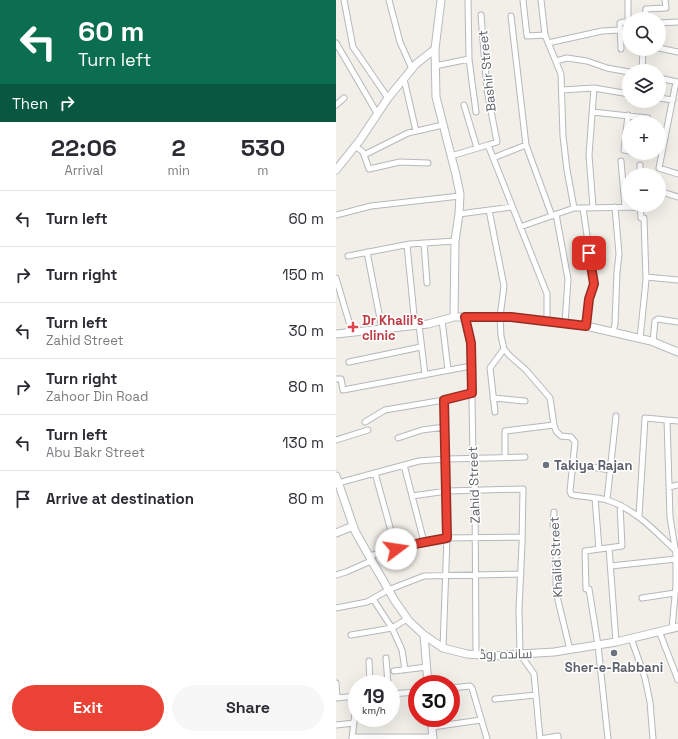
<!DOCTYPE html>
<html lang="en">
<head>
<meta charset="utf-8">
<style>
  :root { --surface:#fff; --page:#f7f7f7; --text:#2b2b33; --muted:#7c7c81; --line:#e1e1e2; --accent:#ea4335 }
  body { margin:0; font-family:"Space Grotesk",Cairo,sans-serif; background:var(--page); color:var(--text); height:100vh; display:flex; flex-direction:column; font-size:15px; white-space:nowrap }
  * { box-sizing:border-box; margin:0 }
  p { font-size:13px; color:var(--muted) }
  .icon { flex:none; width:22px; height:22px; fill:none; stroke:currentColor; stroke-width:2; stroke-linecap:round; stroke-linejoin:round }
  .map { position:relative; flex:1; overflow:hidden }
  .panel { display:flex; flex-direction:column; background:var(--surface); width:336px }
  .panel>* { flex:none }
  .banner { background:#0b6e4f; color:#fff; overflow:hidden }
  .fabs { position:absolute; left:286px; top:12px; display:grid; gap:8px }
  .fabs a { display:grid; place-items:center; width:44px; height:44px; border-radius:50%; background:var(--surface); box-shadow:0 4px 16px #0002; font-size:20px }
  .speed { position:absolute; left:12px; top:675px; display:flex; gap:8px; font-size:20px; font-weight:700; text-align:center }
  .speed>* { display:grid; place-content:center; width:52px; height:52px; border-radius:50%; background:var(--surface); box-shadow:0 4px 16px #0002; line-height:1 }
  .speed small { font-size:10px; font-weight:400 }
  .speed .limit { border:6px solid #d22; background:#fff; color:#111 }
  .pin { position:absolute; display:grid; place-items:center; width:34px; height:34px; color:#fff; margin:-17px; border-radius:8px; box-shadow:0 2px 6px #0006 }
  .me { position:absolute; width:44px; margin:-22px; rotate:76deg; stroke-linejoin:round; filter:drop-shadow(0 0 3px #0008) }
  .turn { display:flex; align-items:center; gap:14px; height:84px; padding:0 12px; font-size:18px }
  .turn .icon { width:52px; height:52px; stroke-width:2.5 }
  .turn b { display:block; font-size:28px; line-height:34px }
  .then { display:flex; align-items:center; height:38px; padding:0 12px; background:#0003; gap:8px; font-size:15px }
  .eta { display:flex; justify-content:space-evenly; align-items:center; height:68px; text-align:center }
  .eta b { font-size:24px; font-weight:600; line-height:28px }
  .cta { display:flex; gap:8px; margin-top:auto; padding:8px 12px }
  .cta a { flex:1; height:46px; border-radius:24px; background:var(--accent); color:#fff; font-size:16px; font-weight:600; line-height:46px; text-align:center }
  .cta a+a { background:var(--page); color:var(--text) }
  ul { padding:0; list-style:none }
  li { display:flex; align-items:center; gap:12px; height:56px; padding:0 12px; border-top:1px solid var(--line) }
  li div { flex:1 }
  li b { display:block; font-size:15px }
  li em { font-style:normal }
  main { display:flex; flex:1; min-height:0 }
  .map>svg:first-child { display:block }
</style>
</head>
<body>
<main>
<section class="panel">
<div class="banner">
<div class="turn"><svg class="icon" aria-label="left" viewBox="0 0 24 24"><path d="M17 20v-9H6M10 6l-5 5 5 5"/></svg><div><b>60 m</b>Turn left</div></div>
<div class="then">Then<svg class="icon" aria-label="right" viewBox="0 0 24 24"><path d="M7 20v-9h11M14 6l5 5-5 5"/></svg></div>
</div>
<div class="eta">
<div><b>22:06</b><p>Arrival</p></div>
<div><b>2</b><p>min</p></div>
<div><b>530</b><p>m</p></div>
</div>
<ul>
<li><svg class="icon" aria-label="left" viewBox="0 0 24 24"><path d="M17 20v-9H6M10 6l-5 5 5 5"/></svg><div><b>Turn left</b></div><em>60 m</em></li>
<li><svg class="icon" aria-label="right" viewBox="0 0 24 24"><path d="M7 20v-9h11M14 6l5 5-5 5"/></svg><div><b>Turn right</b></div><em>150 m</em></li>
<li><svg class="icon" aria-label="left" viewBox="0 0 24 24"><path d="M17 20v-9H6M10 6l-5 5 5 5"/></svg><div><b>Turn left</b><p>Zahid Street</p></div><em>30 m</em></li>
<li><svg class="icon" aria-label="right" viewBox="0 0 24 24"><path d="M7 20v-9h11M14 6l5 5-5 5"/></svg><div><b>Turn right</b><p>Zahoor Din Road</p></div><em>80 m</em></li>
<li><svg class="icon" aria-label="left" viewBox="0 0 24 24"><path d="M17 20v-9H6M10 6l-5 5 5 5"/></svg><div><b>Turn left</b><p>Abu Bakr Street</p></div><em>130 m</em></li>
<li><svg class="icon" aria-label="arrive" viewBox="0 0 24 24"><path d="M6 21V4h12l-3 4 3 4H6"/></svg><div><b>Arrive at destination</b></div><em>80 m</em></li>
</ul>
<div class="cta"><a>Exit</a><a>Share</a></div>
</section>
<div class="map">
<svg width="342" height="739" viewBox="0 0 342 739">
  <rect width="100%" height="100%" fill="#f1efe8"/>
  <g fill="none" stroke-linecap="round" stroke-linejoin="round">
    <defs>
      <path id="street" d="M 8,0 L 17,47 L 52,98
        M 53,0 L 64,42 L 76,69
        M 132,0 L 133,59
        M 187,0 L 191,36 L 209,35
        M 205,0 L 209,35 L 225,74 L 227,136 L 231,170 L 238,208 L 247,208 L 258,284 L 253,299 L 250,326
        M 292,0 L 292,21
        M 145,15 L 151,90 L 161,142 L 152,145
        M 175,16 L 190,145 L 216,216
        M 309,19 L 310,9 L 330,8 L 329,0
        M 323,23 L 342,22
        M 0,43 L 41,113
        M 212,43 L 266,31 L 284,30
        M 323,48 L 342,52
        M 285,49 L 284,23 L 293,21
        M 220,61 L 231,58 L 251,61 L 271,68 L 293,72
        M 99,66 L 133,59 L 140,112
        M 306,71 L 307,49
        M 323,78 L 342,82
        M 68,79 L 80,131
        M 340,82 L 323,168 L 342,174
        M 226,90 L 258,88 L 293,94
        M 323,98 L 337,100
        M 0,105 L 8,98
        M 128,105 L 141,148
        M 256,112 L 312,118
        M 292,115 L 288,150 L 293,151
        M 19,146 L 27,152 L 33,169 L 64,162 L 92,163
        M 28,155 L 72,133 L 107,125
        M 115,156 L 152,145 L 211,294 L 211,322
        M 157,158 L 190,145
        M 285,161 L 289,207
        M 304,175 L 304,165
        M 323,191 L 342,197
        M 304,205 L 305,218 L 308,218 L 310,280 L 304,339
        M 257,207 L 253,155 L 258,88
        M 247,208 L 304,207
        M 153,210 L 168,286 L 164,317 L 165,336 L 168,349 L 173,355 L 190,370 L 214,398 L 218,425 L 220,431 L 225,436 L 235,437 L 239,442 L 234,491 L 235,494 L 237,495 C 248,497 260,497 271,500 C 299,509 318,530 339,550
        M 123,214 L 176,207
        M 220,214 L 232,279 L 229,324
        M 0,215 L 35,206 L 124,196
        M 184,227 L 238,208
        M 88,243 L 91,283
        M 71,245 L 79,325
        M 31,252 L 46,329
        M 12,256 L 74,244 L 119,241
        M 310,277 L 342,280
        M 0,278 L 16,332
        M 129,317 L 135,343 L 137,458 L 139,490 L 140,655
        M 106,320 L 112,370
        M 83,325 L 89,375
        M 277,332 L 279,324 L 281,272 L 283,254 L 279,207
        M 317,342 L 319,321 L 322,319 L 342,322
        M 13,362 L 85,347
        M 0,379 L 5,379 L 7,390 L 135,366
        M 157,398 L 189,401
        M 159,412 L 154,368 L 168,349
        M 331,420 L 334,517 L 340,554 L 340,585 L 336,628
        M 29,422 L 49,410 L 108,400
        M 62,438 L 86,430 L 109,427
        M 0,440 L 32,430
        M 169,457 L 169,431 L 218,425
        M 237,464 L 274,470
        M 68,465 L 88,542
        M 39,473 L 60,549
        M 2,483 L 83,461 L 110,459 L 189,457
        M 333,487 L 342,485
        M 76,496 L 111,491 L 187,489 L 186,544 L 183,609 L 184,654 L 198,674 L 204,739 L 222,736 L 222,739
        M 259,498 L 263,549
        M 271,500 L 280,416
        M 218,512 L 217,525 L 220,526 L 220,592 L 234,650
        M 303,516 L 309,418 L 342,421
        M 273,548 L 280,642
        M 33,556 L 84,543 L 111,538 L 186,537
        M 275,566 L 340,559
        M 0,575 L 10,572 L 35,561
        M 306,598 L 339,593
        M 37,599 L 56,628 L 66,650 L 69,670
        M 0,608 L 31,602 L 52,590 L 88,576 L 185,574
        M 323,631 L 342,680
        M 15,635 L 56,628 L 71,619
        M 295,638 L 309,678 L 314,702 L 317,739
        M 107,648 L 111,538 L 108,400 L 136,393
        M 50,658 L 52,684
        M 33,661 L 34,684
        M 58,671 L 91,667
        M 0,683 L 1,698
        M 115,688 L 134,686 L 136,688 L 151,739
        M 55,694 L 81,692
        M 0,698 L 21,696
        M 159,699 L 200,695
        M 0,725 L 18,723
        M 96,727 L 145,720
        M 16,737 L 97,737
        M 16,739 L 19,713 L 18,696
        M 272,739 L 262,645 L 253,589 L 250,589 L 249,551 L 286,546 L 284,505"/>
      <path id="secondary" d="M 105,0 L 99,49 L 100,97 L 120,175 L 124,194 L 123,214 L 119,241 L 118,317
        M 0,170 L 24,140 L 52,98 L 80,64 L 99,49
        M 0,334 L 92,324 L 118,317 L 175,317 L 250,326 L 315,341 L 342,352
        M 0,476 L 19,531 L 37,563 L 59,601 L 73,621 L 88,635 L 107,648 L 131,654 L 158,656 L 184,654 L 218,652 L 280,642 L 342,627
        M 0,533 L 17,526
        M 88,635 L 92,684
        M 95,718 L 97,739"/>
    </defs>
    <!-- street casing -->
    <use href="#street" stroke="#b5b8bc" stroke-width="7"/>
    <!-- secondary casing -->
    <use href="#secondary" stroke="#b6babf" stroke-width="9"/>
    <!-- street -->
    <use href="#street" stroke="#fff" stroke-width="5"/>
    <!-- secondary -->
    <use href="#secondary" stroke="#fff" stroke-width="7"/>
  </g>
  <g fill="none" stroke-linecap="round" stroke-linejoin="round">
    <defs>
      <path id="route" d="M 60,549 L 84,543 L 111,538 L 108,400 L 136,393 L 135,343 L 129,317 L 175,317 L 250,326 L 253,299 L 258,284 L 253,253"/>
    </defs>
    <!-- route casing -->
    <use href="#route" stroke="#982c22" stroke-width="10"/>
    <!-- route -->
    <use href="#route" stroke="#ea4335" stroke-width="7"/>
  </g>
  <!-- markers -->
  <path fill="#e0444e" stroke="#fff" stroke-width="1.5" d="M15 321h4v4h4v4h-4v4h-4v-4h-4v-4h4z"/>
  <g fill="#6b7280" stroke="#fff" stroke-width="1.5">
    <circle cx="210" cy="465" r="4"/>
    <circle cx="278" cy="653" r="4"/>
  </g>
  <g text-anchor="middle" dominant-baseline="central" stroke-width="3" stroke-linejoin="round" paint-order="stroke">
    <!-- street labels -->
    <g font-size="13" fill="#5f6368" stroke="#fff">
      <text transform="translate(151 71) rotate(-96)">Bashir Street</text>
      <text transform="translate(138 485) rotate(-92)">Zahid Street</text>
      <text transform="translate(220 557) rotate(-93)">Khalid Street</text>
      <text transform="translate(170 654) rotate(-1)">ساندہ روڈ</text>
    </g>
    <!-- health labels -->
    <g font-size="13" font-weight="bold" fill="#be3a42" stroke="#fff" text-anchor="start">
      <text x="26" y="320">Dr Khalil's<tspan x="26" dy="15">clinic</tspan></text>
    </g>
    <!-- worship labels -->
    <g font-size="13" font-weight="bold" fill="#5b616d" stroke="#fff" text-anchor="start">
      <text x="218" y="465">Takiya Rajan</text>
      <text x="278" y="667" text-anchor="middle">Sher-e-Rabbani</text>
    </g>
  </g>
</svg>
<div class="fabs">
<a><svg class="icon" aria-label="search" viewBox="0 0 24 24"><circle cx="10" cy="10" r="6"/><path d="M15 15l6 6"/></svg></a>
<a><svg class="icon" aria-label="layers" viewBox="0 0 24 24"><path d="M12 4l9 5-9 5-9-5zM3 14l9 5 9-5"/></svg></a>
<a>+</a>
<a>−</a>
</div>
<div class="speed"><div>19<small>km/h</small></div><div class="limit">30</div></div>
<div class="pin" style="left:253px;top:253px;background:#d93025"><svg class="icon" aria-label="arrive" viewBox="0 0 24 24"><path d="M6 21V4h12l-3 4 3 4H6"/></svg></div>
<svg class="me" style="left:60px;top:549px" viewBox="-20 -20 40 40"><circle r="19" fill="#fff"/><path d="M0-13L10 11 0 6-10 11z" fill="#ea4335"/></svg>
</div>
</main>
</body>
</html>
